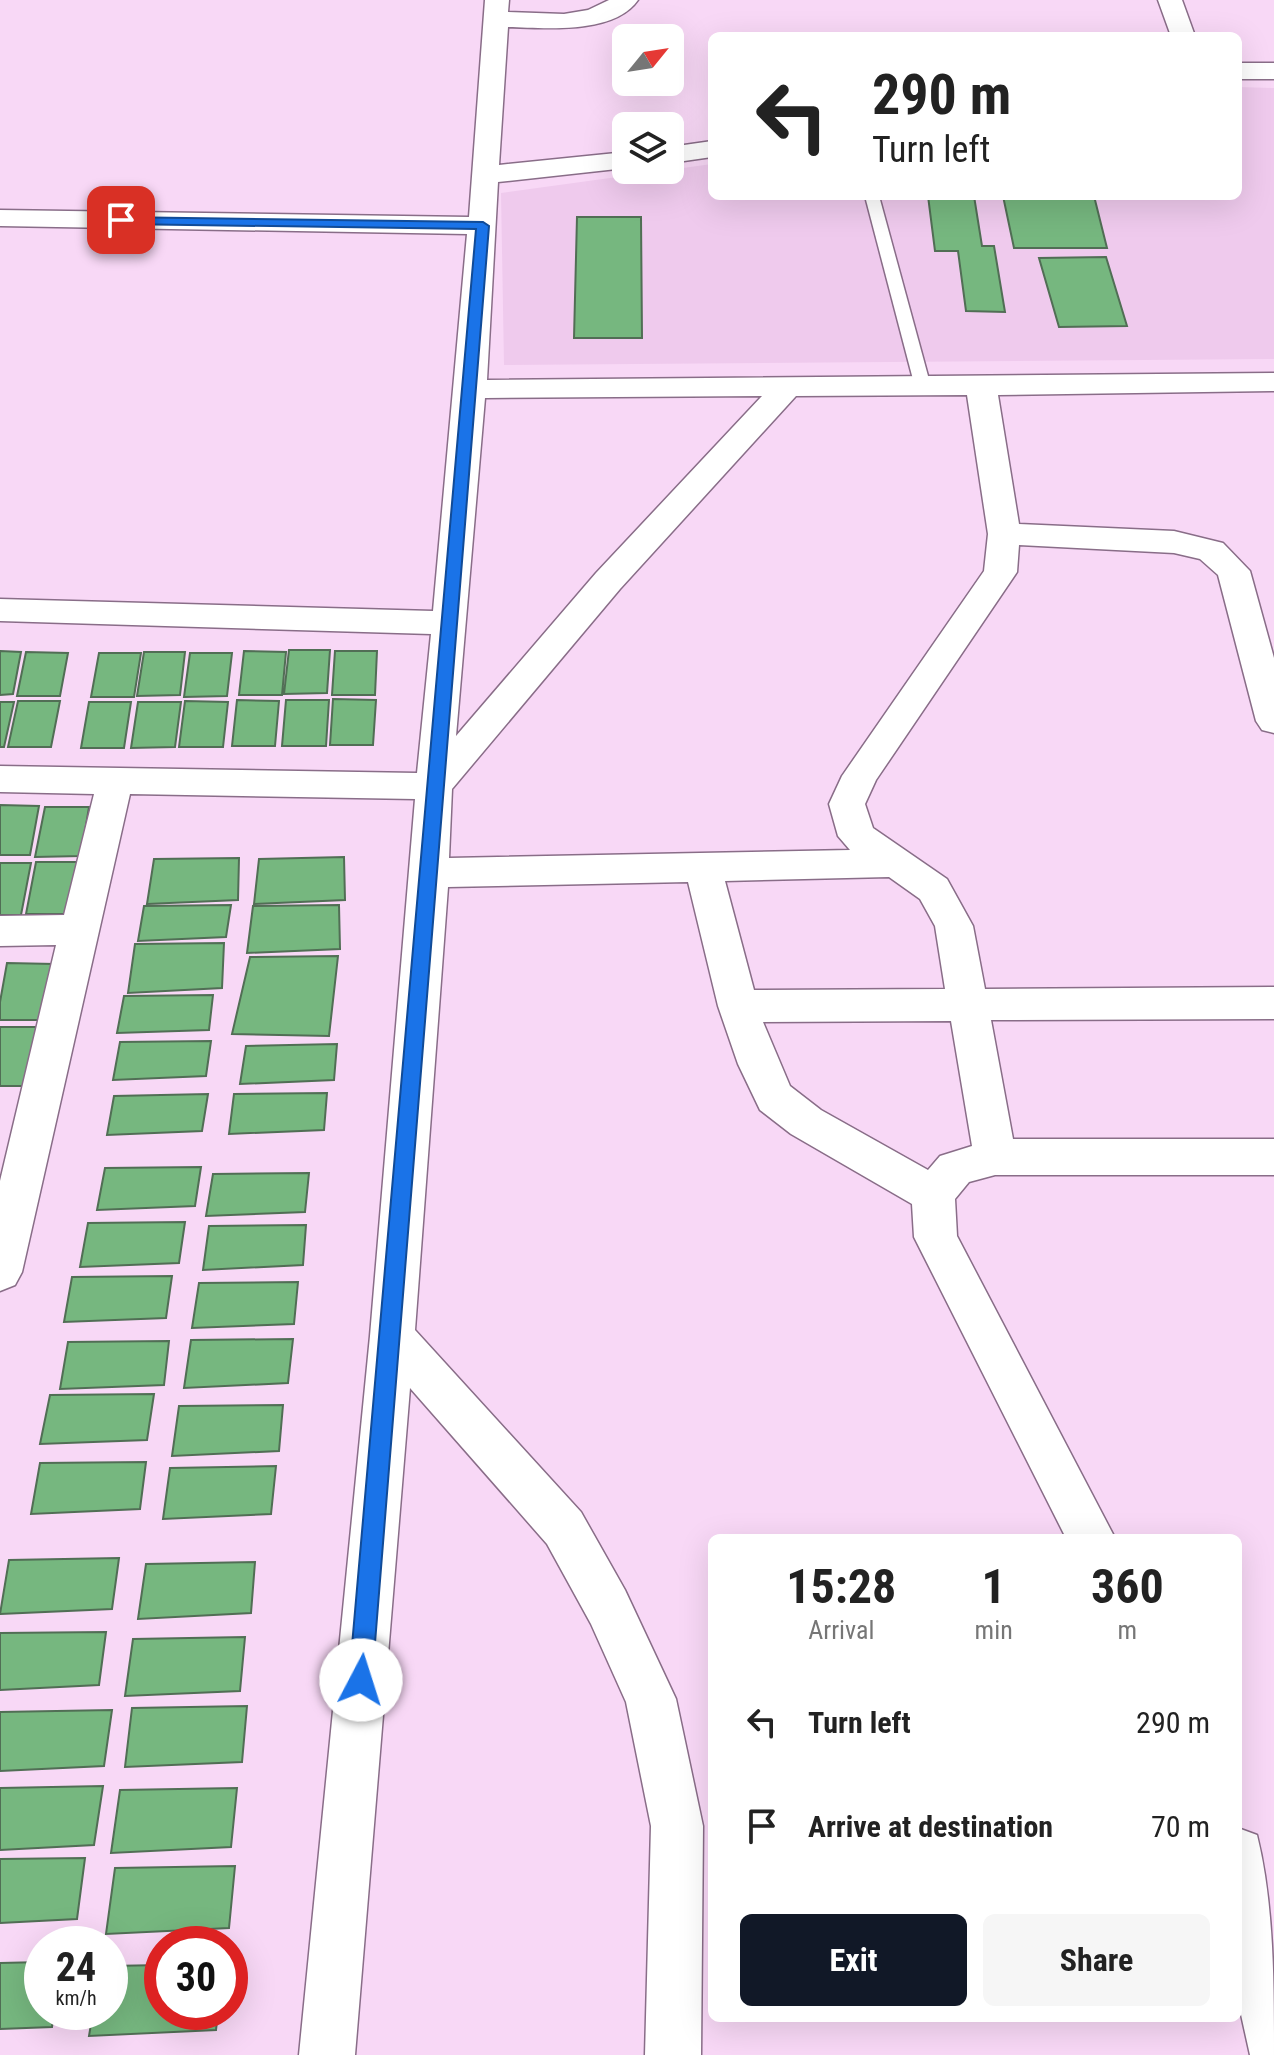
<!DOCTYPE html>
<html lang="en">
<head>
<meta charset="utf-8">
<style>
  :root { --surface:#fff; --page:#f6f6f6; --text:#222; --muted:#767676; --accent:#111827 }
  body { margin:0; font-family:"Roboto Condensed",sans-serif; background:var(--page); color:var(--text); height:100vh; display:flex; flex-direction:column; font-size:30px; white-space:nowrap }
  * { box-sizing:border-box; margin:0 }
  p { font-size:26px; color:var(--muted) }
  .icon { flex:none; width:44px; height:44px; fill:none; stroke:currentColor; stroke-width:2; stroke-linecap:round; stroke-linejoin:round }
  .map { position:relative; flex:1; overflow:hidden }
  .panel { position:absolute; left:708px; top:1534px; width:534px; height:488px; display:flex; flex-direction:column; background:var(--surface); border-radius:12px; box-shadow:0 8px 32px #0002 }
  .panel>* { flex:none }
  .hud { position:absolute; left:708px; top:32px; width:534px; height:168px; border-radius:12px; box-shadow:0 8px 32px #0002; background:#fff; color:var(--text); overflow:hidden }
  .needle { width:52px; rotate:60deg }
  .fabs { position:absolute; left:612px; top:24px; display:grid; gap:16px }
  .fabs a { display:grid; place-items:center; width:72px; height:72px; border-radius:12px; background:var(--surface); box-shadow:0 8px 32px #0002; font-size:40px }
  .speed { position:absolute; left:24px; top:1926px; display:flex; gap:16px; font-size:40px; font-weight:700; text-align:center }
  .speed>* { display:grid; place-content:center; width:104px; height:104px; border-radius:50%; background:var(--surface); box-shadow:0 8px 32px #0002; line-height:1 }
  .speed small { font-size:20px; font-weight:400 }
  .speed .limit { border:12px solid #d22; background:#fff; color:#111 }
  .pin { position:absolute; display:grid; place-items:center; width:68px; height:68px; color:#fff; margin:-34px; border-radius:16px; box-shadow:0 4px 12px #0006 }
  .me { position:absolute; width:88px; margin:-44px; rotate:5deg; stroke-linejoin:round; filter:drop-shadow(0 0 6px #0008) }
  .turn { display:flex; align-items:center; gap:28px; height:168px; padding:0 32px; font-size:36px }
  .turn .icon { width:104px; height:104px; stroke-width:2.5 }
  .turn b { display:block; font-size:56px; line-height:68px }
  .eta { display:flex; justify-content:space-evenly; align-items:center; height:136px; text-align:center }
  .eta b { font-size:48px; font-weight:700; line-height:56px }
  .action { display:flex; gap:16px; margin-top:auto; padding:16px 32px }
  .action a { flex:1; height:92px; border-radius:12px; background:var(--accent); color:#fff; font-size:32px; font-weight:700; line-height:92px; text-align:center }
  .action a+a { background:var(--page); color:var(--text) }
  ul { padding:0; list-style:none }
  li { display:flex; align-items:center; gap:24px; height:104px; padding:0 32px }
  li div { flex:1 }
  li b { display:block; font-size:30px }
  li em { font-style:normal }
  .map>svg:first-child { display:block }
</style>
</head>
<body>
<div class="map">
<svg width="1274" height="2055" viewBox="0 0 1274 2055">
  <rect width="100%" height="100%" fill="#f8d8f6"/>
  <!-- built -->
  <path fill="#efcaed" d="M 1238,87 L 1274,88 L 1274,359 L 504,365 L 501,193 L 712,164 L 712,196 L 1238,196 Z"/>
  <!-- building -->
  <path fill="#76b77f" stroke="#516e55" stroke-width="2" d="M 928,196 L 974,196 L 982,246 L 994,246 L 1005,312 L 966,311 L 958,251 L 935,251 Z
    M 1003,196 L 1094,196 L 1107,248 L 1014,248 Z
    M 577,217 L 641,217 L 642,338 L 574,338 Z
    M 1106,257 L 1127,326 L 1059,327 L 1039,258 Z
    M 289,650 L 330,650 L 327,693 L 284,694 Z
    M 0,651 L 21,652 L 13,694 L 0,695 Z
    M 244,651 L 286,652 L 282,695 L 239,695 Z
    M 335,651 L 377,651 L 375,695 L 332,695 Z
    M 26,652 L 68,653 L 60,696 L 17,696 Z
    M 144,652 L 185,652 L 180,695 L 137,696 Z
    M 99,653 L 141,653 L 134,697 L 91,697 Z
    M 190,653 L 232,653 L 227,696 L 184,697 Z
    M 333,699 L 376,700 L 373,745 L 330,745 Z
    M 237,700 L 279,701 L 275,746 L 232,746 Z
    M 286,700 L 329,700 L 326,746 L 282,746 Z
    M 18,701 L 60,701 L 51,747 L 8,747 Z
    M 185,701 L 228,702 L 223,747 L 179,747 Z
    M 0,702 L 14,702 L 4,747 L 0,747 Z
    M 89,702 L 131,702 L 124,748 L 81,748 Z
    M 138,702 L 181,702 L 175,747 L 131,748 Z
    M 0,805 L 39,806 L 30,855 L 0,855 Z
    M 45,807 L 89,807 L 81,856 L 35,857 Z
    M 344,857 L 345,900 L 254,904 L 259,859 Z
    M 239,858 L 238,900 L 147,904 L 154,859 Z
    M 36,862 L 81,862 L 72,914 L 26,914 Z
    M 0,863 L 31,863 L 21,915 L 0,915 Z
    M 231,905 L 226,937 L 138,941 L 144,906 Z
    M 339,905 L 340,949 L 247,953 L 253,906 Z
    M 224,943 L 222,988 L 128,993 L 135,944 Z
    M 338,956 L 329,1036 L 232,1034 L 250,957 Z
    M 7,963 L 54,964 L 45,1020 L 0,1020 L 0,1002 Z
    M 213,995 L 209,1030 L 117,1033 L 124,996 Z
    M 0,1027 L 45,1027 L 35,1086 L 0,1086 Z
    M 211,1041 L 206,1076 L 113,1080 L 120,1042 Z
    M 337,1044 L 334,1080 L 240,1084 L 246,1046 Z
    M 327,1093 L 324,1130 L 229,1134 L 234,1094 Z
    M 208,1094 L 202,1131 L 107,1135 L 114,1096 Z
    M 201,1167 L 195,1206 L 97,1210 L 105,1168 Z
    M 309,1173 L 305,1212 L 206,1216 L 213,1174 Z
    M 185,1222 L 179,1263 L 80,1267 L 88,1223 Z
    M 306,1225 L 303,1265 L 203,1270 L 209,1226 Z
    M 172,1276 L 166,1318 L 64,1322 L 72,1277 Z
    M 298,1282 L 294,1324 L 192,1328 L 199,1283 Z
    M 293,1339 L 288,1383 L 184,1388 L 191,1340 Z
    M 169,1341 L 164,1385 L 60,1389 L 68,1342 Z
    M 154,1394 L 147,1440 L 40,1444 L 50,1395 Z
    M 283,1405 L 279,1451 L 172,1456 L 179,1406 Z
    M 146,1462 L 140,1509 L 31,1514 L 40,1463 Z
    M 276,1466 L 271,1514 L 163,1519 L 170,1468 Z
    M 119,1558 L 112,1609 L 0,1614 L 9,1560 Z
    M 255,1562 L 251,1613 L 138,1619 L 146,1564 Z
    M 106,1632 L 99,1685 L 0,1690 L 0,1633 Z
    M 245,1637 L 240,1691 L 125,1696 L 133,1639 Z
    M 247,1706 L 242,1762 L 125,1767 L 132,1708 Z
    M 112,1710 L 104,1766 L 0,1771 L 0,1712 Z
    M 103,1786 L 94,1845 L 0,1850 L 0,1788 Z
    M 237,1788 L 231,1847 L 111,1853 L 120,1790 Z
    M 85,1858 L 77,1919 L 0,1923 L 0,1859 Z
    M 235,1866 L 229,1928 L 106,1934 L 115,1868 Z
    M 42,1962 L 42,2012 L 54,2012 L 52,2027 L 0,2029 L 0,1963 Z
    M 162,1965 L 162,2012 L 218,2012 L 216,2030 L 89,2036 L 93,2012 L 110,2012 L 110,1966 Z"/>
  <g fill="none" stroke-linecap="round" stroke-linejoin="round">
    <defs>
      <path id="lane" d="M 865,196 L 879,196 L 931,387 L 928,390 L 923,392 L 915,387 Z"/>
      <path id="street" d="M 485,0 L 509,0 L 508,12 L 564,14 L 588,10 L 609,0 L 638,0 C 614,35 544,28 508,27 L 499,165 L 626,152 L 626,168 L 498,182 L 487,380 L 1274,373 L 1274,391 L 998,395 L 1019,524 L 1174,531 L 1223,543 L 1250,571 L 1274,658 L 1274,733 L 1262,730 L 1256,721 L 1218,575 L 1200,559 L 1174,553 L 1019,545 L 1017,572 L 876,780 L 865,804 L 873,828 L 947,879 L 973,926 L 985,989 L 1274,987 L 1274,1019 L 991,1020 L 1013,1139 L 1274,1139 L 1274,1175 L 995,1175 L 969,1182 L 955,1199 L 957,1236 L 1115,1538 L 1066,1538 L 914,1237 L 912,1204 L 791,1134 L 760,1110 L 738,1064 L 718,1006 L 688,882 L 448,887 L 415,1330 L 581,1512 L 625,1590 L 676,1699 L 703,1826 L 701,2055 L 645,2055 L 651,1826 L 626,1702 L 591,1624 L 547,1544 L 410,1388 L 355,2055 L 299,2055 L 370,1336 L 415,799 L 130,794 L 22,1272 L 15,1285 L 0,1291 L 0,1181 L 56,945 L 0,946 L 0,916 L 64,915 L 94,794 L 0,792 L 0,766 L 417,773 L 431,634 L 0,621 L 0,599 L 433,611 L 467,234 L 0,226 L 0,210 L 469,217 ZM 967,395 L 988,534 L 984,571 L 842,776 L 829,804 L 838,836 L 850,850 L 449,858 L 452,789 L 620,589 L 796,396 ZM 762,396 L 596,573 L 456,736 L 485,398 ZM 889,877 L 920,899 L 935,926 L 945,989 L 754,990 L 725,881 ZM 951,1021 L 972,1146 L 940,1156 L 928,1170 L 821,1110 L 790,1086 L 763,1022 Z
        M 1158,0 L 1182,0 L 1195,36 L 1171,36 Z
        M 1238,63 L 1274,63 L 1274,79 L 1238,79 Z
        M 712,141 L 712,157 L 670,163 L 670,147 Z
        M 1238,1828 L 1257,1835 C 1274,1903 1274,1983 1274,2055 L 1250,2055 L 1238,2001 Z"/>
    </defs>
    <!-- lane casing -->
    <use href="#lane" stroke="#896d88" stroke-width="3"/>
    <!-- street casing -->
    <use href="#street" stroke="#896d88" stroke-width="3"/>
    <!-- lane -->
    <use href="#lane" fill="#fff" fill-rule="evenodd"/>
    <!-- street -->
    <use href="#street" fill="#fff" fill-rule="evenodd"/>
  </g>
  <!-- route -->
  <path fill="#1a73e8" stroke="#114b97" stroke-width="2" d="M 116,217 L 483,222 L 489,226 L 372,1680 L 369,1688 L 361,1691 L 353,1688 L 349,1680 L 476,229 L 121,224 L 116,223 Z"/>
</svg>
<div class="fabs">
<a><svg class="needle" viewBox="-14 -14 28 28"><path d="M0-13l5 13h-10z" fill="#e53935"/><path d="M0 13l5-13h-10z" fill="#767676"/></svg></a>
<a><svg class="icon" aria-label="layers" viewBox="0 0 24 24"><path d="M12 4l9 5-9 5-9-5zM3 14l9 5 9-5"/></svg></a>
</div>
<div class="speed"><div>24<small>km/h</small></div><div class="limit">30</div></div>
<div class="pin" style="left:121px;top:220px;background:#d93025"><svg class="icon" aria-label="arrive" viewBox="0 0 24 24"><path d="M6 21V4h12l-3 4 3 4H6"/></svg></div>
<svg class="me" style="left:361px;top:1680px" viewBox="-20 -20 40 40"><circle r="19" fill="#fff"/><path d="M0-13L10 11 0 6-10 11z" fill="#1a73e8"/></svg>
<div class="hud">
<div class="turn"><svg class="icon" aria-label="left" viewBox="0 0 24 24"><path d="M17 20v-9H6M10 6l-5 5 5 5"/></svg><div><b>290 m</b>Turn left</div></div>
</div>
<section class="panel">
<div class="eta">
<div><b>15:28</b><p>Arrival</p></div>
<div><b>1</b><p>min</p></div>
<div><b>360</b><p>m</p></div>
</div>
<ul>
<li><svg class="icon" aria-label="left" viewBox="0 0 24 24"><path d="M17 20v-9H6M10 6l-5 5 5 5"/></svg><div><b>Turn left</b></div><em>290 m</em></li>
<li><svg class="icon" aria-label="arrive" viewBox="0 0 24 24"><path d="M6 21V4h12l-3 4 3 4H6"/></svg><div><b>Arrive at destination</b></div><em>70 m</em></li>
</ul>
<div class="action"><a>Exit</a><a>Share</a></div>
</section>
</div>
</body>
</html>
